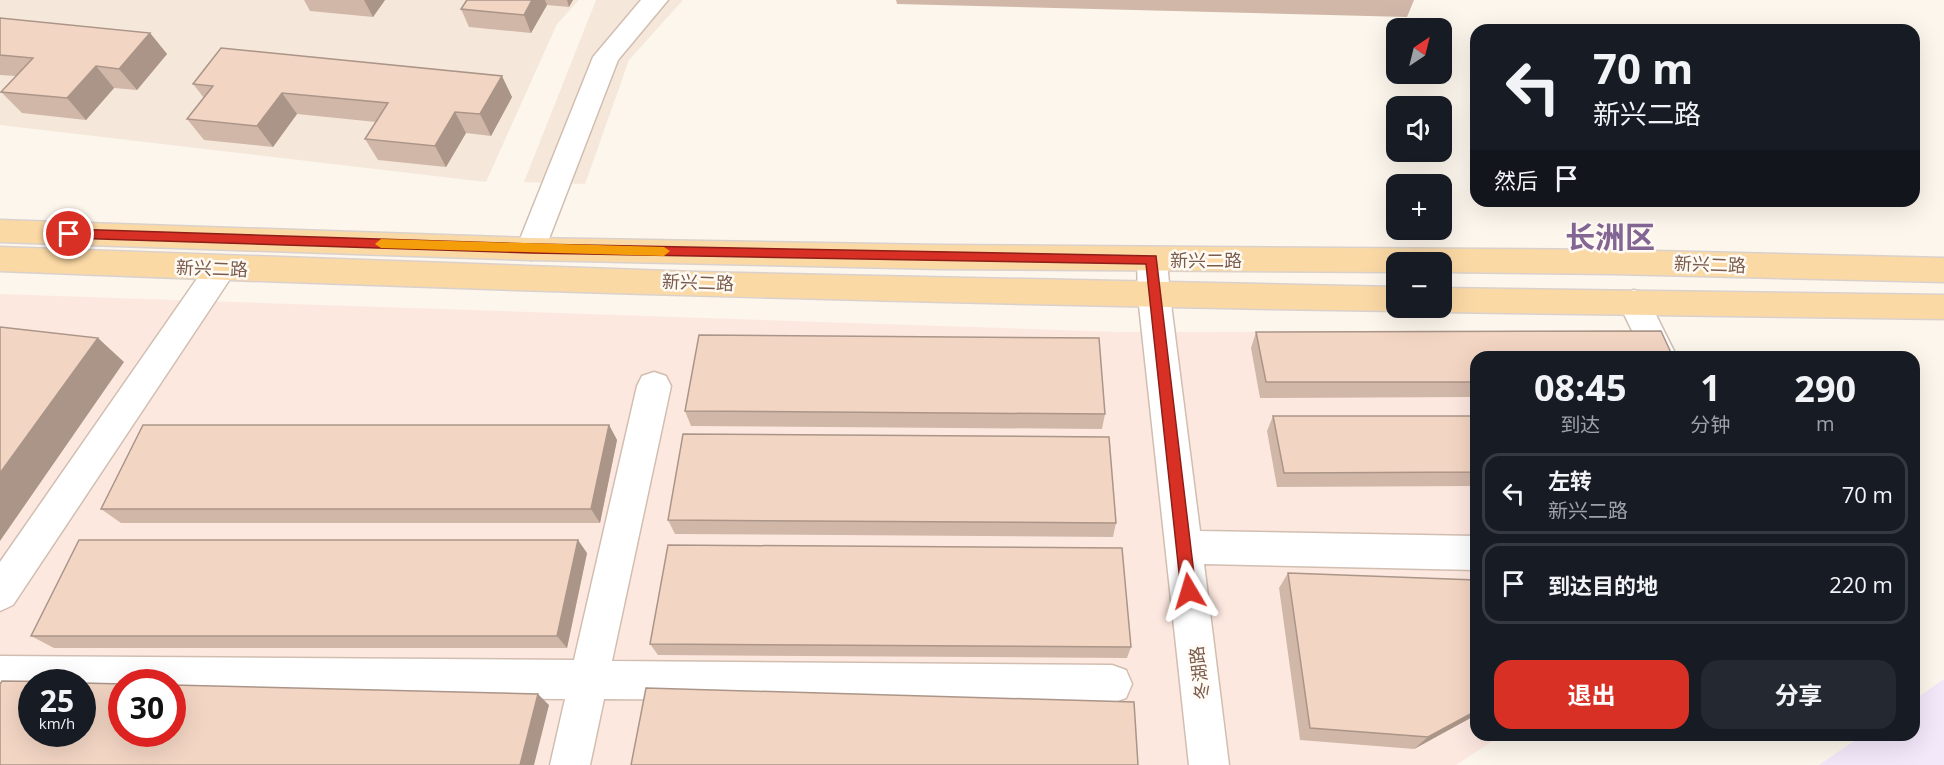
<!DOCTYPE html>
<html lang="zh">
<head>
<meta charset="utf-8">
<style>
  :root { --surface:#171b24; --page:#242831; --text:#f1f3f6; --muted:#9ea1a6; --line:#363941; --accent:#d93025 }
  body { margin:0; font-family:"Open Sans","Noto Sans SC",sans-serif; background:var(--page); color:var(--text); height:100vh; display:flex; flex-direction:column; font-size:22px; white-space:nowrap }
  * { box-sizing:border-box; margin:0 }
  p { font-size:20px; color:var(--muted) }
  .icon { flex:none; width:33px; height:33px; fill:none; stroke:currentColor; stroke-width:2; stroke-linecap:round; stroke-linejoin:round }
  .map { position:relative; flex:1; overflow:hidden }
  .side { position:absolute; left:1470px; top:351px; width:450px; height:390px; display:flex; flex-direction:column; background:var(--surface); border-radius:18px; box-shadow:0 6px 24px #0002 }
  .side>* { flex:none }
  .banner { position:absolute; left:1470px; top:24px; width:450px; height:183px; border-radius:18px; box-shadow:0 6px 24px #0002; background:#171b24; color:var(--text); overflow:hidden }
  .needle { width:39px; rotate:35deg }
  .fabs { position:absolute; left:1386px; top:18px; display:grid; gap:12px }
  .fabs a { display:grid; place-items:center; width:66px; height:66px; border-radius:12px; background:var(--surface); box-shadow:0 6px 24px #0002; font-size:30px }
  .speed { position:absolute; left:18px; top:669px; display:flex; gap:12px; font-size:30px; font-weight:700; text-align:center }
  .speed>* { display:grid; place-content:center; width:78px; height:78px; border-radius:50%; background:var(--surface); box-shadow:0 6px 24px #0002; line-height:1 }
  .speed small { font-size:15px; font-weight:400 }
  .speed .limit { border:9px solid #d22; background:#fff; color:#111 }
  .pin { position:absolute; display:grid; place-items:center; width:51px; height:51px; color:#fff; margin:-26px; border:3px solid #fff; border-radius:50%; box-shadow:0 2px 6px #0007 }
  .me { position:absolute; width:66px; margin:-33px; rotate:353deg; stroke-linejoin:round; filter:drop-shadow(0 0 4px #0008) }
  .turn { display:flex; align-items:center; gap:21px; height:126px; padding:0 24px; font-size:27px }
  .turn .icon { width:78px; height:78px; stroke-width:2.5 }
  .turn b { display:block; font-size:42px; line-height:51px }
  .then { display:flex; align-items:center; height:57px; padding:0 24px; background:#0003; gap:12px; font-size:22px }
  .eta { display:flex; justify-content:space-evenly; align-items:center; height:102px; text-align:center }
  .eta b { font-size:36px; font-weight:700; line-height:42px }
  .primary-button { display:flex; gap:12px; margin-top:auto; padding:12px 24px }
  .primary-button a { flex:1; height:69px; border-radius:18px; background:var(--accent); color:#fff; font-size:24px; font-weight:700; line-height:69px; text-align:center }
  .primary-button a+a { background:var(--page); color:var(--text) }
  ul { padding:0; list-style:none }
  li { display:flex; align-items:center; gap:18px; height:81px; margin:0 12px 9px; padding:0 12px; border:3px solid var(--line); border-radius:18px }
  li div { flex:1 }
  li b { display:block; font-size:22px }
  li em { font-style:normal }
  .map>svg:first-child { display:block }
</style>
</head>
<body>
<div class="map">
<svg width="1944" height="765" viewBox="0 0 1944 765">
  <rect width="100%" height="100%" fill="#fdf6ec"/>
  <!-- residential -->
  <path fill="#f5e8da" d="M 0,0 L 579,0 L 557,24 L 486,182 L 0,125 Z
    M 596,0 L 683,0 L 629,60 L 585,184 L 524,182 Z"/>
  <!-- commercial -->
  <path fill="#fde8e0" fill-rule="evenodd" d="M 0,294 L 1119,332 L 1662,331 L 1476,357 L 1476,735 L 1502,735 L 1456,765 L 0,765 ZM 32,682 L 82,682 L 82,734 L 32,734 ZM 122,682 L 172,682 L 172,734 L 122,734 Z"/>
  <!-- education -->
  <path fill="#f3e8fa" d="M 1944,679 L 1944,765 L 1819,765 L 1863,735 L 1914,735 L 1914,700 Z"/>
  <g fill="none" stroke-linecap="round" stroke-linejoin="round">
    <defs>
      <path id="minor" d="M 641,0 L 668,0 L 618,60 L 542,257 L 531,260 L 520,257 L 516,249 L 593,57 Z
        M 1152,248 L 1163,252 L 1167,260 L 1170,296 L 1200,531 L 1476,536 L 1476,570 L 1204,564 L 1229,765 L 1189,765 L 1138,296 L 1137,260 L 1141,252 Z
        M 221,256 L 232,260 L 236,268 L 232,276 L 13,605 L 0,611 L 0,562 L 210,260 Z
        M 1634,290 L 1645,293 L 1677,357 L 1645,357 L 1618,302 L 1623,293 Z
        M 654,372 L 666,376 L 671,386 L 612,661 L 1112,665 L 1126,670 L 1132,684 L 1126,698 L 1112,703 L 604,699 L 590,765 L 550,765 L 565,699 L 172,696 L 172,682 L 122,682 L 122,695 L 82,695 L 82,682 L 32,682 L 32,694 L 0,694 L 0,656 L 574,660 L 637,386 L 642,376 Z"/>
      <path id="major" d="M 0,220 L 531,238 L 941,245 L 1613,250 L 1944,258 L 1944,282 L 1613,274 L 1442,272 L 1442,262 L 1396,262 L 1396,272 L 941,269 L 531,260 L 0,242 Z
        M 0,247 L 698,272 L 1396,287 L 1396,308 L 1407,308 L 1396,311 C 930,304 465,290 0,271 Z
        M 1442,288 L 1944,295 L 1944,319 L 1442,312 L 1430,308 L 1442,308 Z"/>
    </defs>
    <!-- minor casing -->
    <use href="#minor" stroke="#d1beb0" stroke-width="3"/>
    <!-- major casing -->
    <use href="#major" stroke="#dad1cd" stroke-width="3"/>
    <!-- minor -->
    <use href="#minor" fill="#fff" fill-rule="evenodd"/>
    <!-- major -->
    <use href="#major" fill="#fbd9a5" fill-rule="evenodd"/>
  </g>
  <!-- wall -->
  <path fill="#d1b7a8" d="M 304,0 L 385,0 L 373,17 L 310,11 Z
    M 466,0 L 573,0 L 569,7 L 547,5 L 531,33 L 469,27 L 461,9 Z
    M 896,0 L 1414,0 L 1407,17 L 897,4 Z
    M 0,18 L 150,33 L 167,54 L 137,90 L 114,88 L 86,120 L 22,113 L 1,92 L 16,76 L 0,75 Z
    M 193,84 L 512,97 L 491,136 L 466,133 L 446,167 L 378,160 L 365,139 L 376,122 L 297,114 L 273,147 L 204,140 L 187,119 L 204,98 Z
    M 1256,332 L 1476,357 L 1476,397 L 1260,398 L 1251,348 Z
    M 685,411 L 1105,414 L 1102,429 L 691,426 Z
    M 1273,416 L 1476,416 L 1476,486 L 1277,487 L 1267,431 Z
    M 609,425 L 617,440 L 600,523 L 121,523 L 101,509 Z
    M 668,520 L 1116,523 L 1113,537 L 675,534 Z
    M 587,553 L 567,648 L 54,648 L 31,636 Z
    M 1288,573 L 1476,580 L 1476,715 L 1414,749 L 1300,740 L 1279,588 Z
    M 650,644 L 1131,647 L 1127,658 L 658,655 Z"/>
  <!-- shaded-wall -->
  <path fill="#aa9588" d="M 364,0 L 385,0 L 373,17 Z
    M 532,0 L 545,0 L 547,5 L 531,33 L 524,15 Z
    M 567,0 L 573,0 L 569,7 Z
    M 150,33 L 167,54 L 137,90 L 119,69 Z
    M 96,66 L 114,88 L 86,120 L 67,98 Z
    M 502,76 L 512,97 L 491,136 L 480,114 Z
    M 282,93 L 297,114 L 273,147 L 257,126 Z
    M 455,112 L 466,133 L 446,167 L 435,146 Z
    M 98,338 L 124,362 L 0,541 L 0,473 Z
    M 609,425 L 617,440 L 600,523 L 591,509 Z
    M 578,540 L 587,553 L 567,648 L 557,636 Z
    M 538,694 L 549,705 L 534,765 L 520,765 Z
    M 1476,711 L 1476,715 L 1414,749 L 1428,737 Z"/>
  <!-- building -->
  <path fill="#f3d5c3" stroke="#aa9588" stroke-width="1.5" d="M 467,0 L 532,0 L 524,15 L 461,9 Z
    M 0,18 L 150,33 L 119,69 L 96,66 L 67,98 L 1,92 L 33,58 L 0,55 Z
    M 221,48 L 502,76 L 480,114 L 455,112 L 435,146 L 365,139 L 388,103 L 282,93 L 257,126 L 187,119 L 213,86 L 193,84 Z
    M 0,327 L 98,338 L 0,473 Z
    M 1661,331 L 1673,357 L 1476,357 L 1476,382 L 1266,382 L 1256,332 Z
    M 699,335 L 1099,338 L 1105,414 L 685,411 Z
    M 1273,416 L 1476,416 L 1476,472 L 1284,473 Z
    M 143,425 L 609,425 L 591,509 L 101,509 Z
    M 683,434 L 1109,437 L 1116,523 L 668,520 Z
    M 79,540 L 578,540 L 557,636 L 31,636 Z
    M 668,545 L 1122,548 L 1131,647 L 650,644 Z
    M 1288,573 L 1476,580 L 1476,711 L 1428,737 L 1310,728 Z
    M 2,681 L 79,682 L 32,682 L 32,734 L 82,734 L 82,683 L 122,684 L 122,734 L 172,734 L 172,685 L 538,694 L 520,765 L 0,765 L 0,684 Z
    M 646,688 L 1134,702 L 1138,765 L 631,765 Z"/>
  <!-- route -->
  <path fill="#d93025" stroke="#8d1f18" stroke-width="1.5" d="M 69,229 L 531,244 L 1156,256 L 1196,591 L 1194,596 L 1189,598 L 1183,596 L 1181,591 L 1146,264 L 531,253 L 69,238 L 63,234 Z"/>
  <!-- slow -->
  <path fill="#f59e0b" d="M 381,239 L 664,247 L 670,251 L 664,256 L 381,248 L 375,244 Z"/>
  <g text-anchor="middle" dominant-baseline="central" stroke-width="5" stroke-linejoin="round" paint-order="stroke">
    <!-- street labels -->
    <g font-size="18" fill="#7a5c4d" stroke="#fffaf3">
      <text x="1206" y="260">新兴二路</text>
      <text transform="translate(1710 264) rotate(2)">新兴二路</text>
      <text transform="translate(212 268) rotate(2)">新兴二路</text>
      <text transform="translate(698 282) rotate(2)">新兴二路</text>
      <text transform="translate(1199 673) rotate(-97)">冬湖路</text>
    </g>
    <!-- town labels -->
    <g font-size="30" font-weight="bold" fill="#846695" stroke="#fffaf3">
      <text x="1610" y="236">长洲区</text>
    </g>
  </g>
</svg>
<div class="fabs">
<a><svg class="needle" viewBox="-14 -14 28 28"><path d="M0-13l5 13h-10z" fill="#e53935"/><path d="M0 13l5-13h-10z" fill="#9ea1a6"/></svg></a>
<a><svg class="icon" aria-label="sound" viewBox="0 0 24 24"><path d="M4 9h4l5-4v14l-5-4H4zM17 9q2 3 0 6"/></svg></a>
<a>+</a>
<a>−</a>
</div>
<div class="speed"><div>25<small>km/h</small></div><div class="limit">30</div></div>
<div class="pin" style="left:69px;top:234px;background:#d93025"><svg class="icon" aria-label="arrive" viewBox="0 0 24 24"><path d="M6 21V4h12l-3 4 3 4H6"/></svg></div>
<svg class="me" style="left:1189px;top:591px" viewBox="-20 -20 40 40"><path d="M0-17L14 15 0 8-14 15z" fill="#d93025" stroke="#fff" stroke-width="4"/></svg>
<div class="banner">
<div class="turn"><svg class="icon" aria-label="left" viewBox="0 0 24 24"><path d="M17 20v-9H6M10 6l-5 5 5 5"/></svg><div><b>70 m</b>新兴二路</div></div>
<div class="then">然后<svg class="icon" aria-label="arrive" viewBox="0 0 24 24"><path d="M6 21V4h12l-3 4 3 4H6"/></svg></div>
</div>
<section class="side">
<div class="eta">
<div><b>08:45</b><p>到达</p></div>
<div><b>1</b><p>分钟</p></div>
<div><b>290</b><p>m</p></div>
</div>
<ul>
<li><svg class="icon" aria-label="left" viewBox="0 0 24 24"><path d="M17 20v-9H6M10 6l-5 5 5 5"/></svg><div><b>左转</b><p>新兴二路</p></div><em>70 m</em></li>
<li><svg class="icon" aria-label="arrive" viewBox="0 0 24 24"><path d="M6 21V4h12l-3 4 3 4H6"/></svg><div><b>到达目的地</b></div><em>220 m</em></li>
</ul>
<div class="primary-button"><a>退出</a><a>分享</a></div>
</section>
</div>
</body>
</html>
